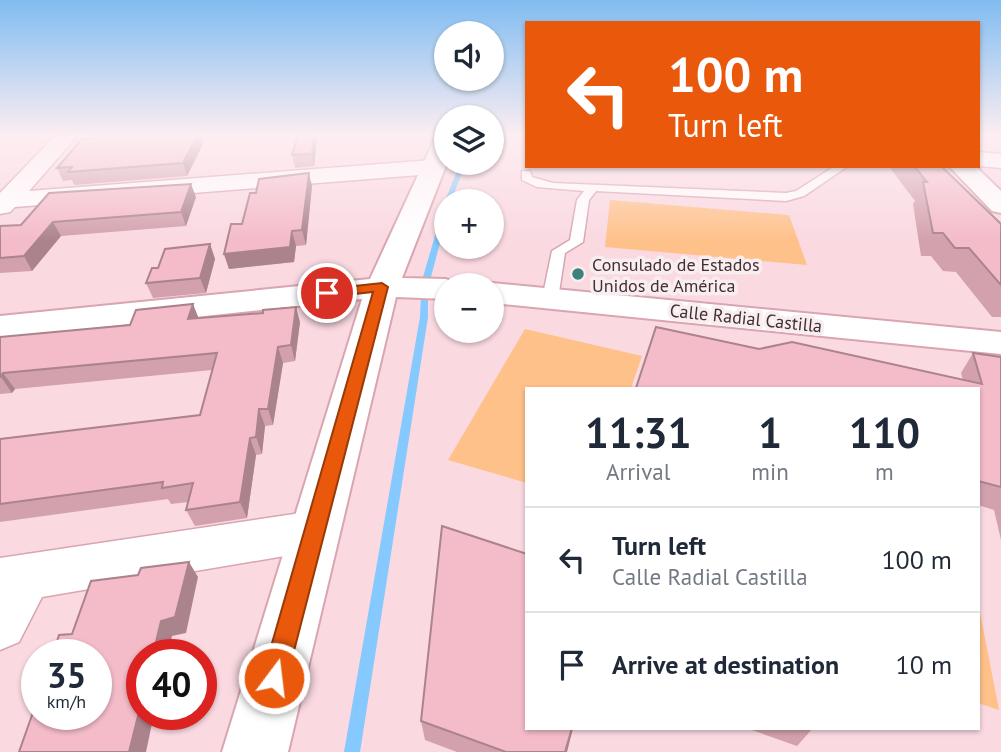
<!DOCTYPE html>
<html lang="en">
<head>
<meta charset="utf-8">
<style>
  :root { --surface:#fff; --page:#f6f6f7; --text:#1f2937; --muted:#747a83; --line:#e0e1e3 }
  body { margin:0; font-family:"PT Sans",sans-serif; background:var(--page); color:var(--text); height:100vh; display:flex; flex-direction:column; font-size:26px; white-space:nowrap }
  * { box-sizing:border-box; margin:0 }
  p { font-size:23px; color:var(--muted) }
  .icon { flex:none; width:38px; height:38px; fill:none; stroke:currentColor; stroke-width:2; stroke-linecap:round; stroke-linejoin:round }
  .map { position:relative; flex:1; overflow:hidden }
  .details { position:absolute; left:525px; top:387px; width:455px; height:343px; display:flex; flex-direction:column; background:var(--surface); border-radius:0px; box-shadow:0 2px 5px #0004 }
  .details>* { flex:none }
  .guide { position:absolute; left:525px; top:21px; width:455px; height:147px; border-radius:0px; box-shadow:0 2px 5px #0004; background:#ea580c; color:#fff; overflow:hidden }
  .controls { position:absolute; left:434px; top:21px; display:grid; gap:14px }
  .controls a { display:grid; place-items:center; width:70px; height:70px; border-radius:50%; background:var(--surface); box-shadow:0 2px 5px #0004; font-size:35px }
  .speed { position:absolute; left:21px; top:639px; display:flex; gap:14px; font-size:35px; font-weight:700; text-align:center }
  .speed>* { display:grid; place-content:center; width:91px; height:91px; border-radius:50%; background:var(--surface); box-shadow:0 2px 5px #0004; line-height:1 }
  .speed small { font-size:18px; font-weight:400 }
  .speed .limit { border:10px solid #d22; background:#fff; color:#111 }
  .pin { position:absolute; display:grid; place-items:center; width:60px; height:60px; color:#fff; margin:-30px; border:4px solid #fff; border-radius:50%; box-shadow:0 2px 7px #0007 }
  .me { position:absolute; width:77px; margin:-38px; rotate:15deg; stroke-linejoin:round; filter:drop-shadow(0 0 5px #0008) }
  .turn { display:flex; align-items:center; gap:24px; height:147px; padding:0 28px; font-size:32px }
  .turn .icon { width:91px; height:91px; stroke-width:2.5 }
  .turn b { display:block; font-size:49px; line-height:60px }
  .eta { display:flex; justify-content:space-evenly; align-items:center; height:119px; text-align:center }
  .eta b { font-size:42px; font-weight:700; line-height:49px }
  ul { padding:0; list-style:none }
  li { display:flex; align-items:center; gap:21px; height:105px; padding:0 28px; border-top:2px solid var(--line) }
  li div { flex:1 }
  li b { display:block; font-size:26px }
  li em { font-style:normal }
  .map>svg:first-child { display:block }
</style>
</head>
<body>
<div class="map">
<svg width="1001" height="752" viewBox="0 0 1001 752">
  <rect width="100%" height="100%" fill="#fad9e1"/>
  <!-- green -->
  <path fill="#ffc18a" d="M 610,200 L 789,215 L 807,265 L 605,247 Z
    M 525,329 L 642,356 L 631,388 L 527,388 L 527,483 L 448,460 Z
    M 978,607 L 979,607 L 999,710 L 978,703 Z"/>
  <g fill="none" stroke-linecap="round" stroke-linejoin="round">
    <!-- stream -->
    <path fill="#85c9fe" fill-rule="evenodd" d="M 460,163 L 466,163 L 451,201 L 446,202 L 445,201 Z
      M 446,206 L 446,220 L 431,277 L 427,279 L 424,279 L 423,277 L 443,208 Z
      M 421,295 L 424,295 L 428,297 L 428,317 L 360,752 L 344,752 L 420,317 Z"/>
    <defs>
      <path id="lane" d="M 835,166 L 848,166 L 804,196 L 786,201 L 596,191 L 589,200 L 583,242 L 565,253 L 558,299 L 550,304 L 542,299 L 552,251 L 570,240 L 577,200 L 584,191 L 537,187 L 522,180 L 522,171 L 530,171 L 532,177 L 553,183 L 786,193 L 796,191 Z"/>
      <path id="street" d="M 55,136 L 77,136 L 29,191 L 432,160 L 440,162 L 443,167 L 440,172 L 432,174 L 15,207 L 10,212 L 0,214 L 0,193 Z
        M 978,152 L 1001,154 L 1001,168 L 978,166 Z
        M 314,511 L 331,517 L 338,531 L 331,545 L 314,551 L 42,597 L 19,642 L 0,650 L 0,558 Z"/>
      <path id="secondary" d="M 436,136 L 446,136 L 447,163 L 402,278 L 446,279 L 460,285 L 446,285 L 446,299 L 396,297 L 288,752 L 222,752 L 362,299 L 0,338 L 0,316 L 370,279 Z
        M 949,166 L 975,166 L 1001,191 L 1001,213 L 992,211 Z
        M 492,283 L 1001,332 L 1001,354 L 492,303 L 492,285 L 484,285 Z"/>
    </defs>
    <!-- lane casing -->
    <use href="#lane" stroke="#d8a5b1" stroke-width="3"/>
    <!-- street casing -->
    <use href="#street" stroke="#d8a5b1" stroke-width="3"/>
    <!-- secondary casing -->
    <use href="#secondary" stroke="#d8a5b1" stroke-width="4"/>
    <!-- lane -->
    <use href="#lane" fill="#fff" fill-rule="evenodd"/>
    <!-- street -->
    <use href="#street" fill="#fff" fill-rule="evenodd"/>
    <!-- secondary -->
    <use href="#secondary" fill="#fff" fill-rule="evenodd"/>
  </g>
  <!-- wall -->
  <path fill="#d2a1ad" d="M 93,136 L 200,136 L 203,144 L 187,176 L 74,185 L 72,180 L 63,181 L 57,168 Z
    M 317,139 L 314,166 L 295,168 L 292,155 Z
    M 891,166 L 941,166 L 1001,224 L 1001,317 L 992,317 L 956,272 L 943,271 L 931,256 L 921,256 L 913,204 L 915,201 L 890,168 Z
    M 312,186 L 306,245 L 296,246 L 294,262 L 229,269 L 224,254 L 242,224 Z
    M 196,197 L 186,226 L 61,236 L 32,271 L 0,273 L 0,226 L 21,225 Z
    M 210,244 L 215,259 L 206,293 L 153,298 L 146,283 L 158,268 Z
    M 193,304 L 198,319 L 300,322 L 295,361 L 283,363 L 273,425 L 265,426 L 262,454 L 256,455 L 247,518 L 195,526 L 186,510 L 188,502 L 171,504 L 168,499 L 0,522 L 0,439 L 200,415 L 212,370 L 15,389 L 12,393 L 0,394 L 0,335 L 1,337 L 130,325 Z
    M 759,349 L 963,380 L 961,373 L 973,353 L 1001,357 L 1001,540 L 994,510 L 978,505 L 978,388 L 636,388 Z
    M 421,721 L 567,752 L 457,752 L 425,740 Z
    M 746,728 L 813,728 L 797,746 Z"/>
  <!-- shaded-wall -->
  <path fill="#ab838d" d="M 196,136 L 200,136 L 203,144 L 187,176 L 183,163 Z
    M 314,136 L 317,136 L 317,139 L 314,166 L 312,154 Z
    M 309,173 L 312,186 L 306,245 L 302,230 Z
    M 191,184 L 196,197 L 186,226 L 181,212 Z
    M 53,222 L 61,236 L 32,271 L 24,256 Z
    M 292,231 L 296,246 L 294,262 L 229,269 L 224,254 Z
    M 210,244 L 215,259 L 206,293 L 200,278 Z
    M 193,304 L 199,319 L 188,319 Z
    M 296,307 L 300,322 L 295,361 L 291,345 Z
    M 278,347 L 283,363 L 273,425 L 268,409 Z
    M 3,373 L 15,389 L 12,393 L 1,377 Z
    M 259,409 L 265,426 L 262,454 L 256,437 Z
    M 250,438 L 256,455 L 247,518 L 240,502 Z
    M 189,562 L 198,577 L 186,633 L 172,636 L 168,654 L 153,654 L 161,621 Z
    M 142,700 L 142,714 L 154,714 L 146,752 L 129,752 Z
    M 572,728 L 573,728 L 567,752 L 565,752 Z"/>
  <!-- building -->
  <path fill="#f4bbc9" stroke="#ab838d" stroke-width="2" d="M 93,136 L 197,136 L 183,163 L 68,172 L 72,167 L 57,168 L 82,139 L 91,139 Z
    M 298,136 L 314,136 L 312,154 L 292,155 Z
    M 914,166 L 941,166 L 1001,224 L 1001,285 L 969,248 L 955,248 L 943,233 L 933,233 L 923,182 L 927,182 Z
    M 309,173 L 302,230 L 292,231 L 290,247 L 224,254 L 231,224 L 242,224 L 250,193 L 256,193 L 259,179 Z
    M 191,184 L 181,212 L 53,222 L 24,256 L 0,258 L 0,226 L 21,225 L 49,193 Z
    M 210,244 L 200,278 L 146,283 L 152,268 L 158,268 L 165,249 Z
    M 193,304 L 188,319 L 263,313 L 263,310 L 296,307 L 291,345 L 278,347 L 268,409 L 259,409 L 256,437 L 250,438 L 240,502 L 186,510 L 193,483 L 162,488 L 163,482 L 0,504 L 0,439 L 200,415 L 217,353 L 3,373 L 0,377 L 0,337 L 130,325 L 136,310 Z
    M 656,327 L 759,349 L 792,342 L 982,384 L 973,353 L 1001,357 L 1001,487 L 978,481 L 978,388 L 636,388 Z
    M 442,526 L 527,554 L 527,728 L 572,728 L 565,752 L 506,752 L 421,721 Z
    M 189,562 L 175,617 L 161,621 L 153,654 L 142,654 L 142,700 L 129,752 L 19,752 L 37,701 L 37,714 L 96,714 L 96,654 L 53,654 L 59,635 L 72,634 L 91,581 L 138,575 L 141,568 Z"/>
  <!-- sky -->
  <linearGradient id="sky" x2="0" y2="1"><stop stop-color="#80bcf1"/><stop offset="0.56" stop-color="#fdeef2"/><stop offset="1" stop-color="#fdeef2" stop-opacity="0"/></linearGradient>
  <rect width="1001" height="241" fill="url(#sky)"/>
  <!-- route -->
  <path fill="#ea580c" stroke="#983908" stroke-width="2" d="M 382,283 L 388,287 L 287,678 L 283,687 L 274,691 L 266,687 L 262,678 L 373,292 L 327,297 L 320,293 L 327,289 Z"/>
  <!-- markers -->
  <circle fill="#3d8278" stroke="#f8edef" stroke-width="2.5" cx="578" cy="274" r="7"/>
  <g text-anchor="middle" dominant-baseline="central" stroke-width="7" stroke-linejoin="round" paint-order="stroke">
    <!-- poi labels -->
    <g font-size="18" fill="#432f34" stroke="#f8edef" text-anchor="start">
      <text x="592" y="264">Consulado de Estados<tspan x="592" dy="21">Unidos de América</tspan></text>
    </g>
    <!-- street labels -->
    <g font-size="18" fill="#432f34" stroke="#f8edef">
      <text transform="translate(746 318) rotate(6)">Calle Radial Castilla</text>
    </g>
  </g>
</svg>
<div class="controls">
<a><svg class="icon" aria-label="sound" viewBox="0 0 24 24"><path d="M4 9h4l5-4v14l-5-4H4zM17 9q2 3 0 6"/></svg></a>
<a><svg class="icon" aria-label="layers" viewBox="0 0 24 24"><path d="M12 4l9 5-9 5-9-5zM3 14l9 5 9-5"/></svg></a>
<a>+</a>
<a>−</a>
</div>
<div class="speed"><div>35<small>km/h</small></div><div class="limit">40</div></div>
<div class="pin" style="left:327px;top:293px;background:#d93025"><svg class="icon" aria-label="arrive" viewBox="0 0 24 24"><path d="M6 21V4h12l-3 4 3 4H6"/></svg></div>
<svg class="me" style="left:274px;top:678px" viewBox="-20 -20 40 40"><circle r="17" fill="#ea580c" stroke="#fff" stroke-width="3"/><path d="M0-11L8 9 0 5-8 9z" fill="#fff"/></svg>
<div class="guide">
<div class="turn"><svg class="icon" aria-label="left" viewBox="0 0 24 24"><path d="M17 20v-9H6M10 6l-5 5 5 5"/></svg><div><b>100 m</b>Turn left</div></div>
</div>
<section class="details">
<div class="eta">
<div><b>11:31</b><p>Arrival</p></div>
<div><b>1</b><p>min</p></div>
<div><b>110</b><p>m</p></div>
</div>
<ul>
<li><svg class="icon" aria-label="left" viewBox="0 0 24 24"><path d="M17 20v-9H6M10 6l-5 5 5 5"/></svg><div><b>Turn left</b><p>Calle Radial Castilla</p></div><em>100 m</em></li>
<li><svg class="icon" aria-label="arrive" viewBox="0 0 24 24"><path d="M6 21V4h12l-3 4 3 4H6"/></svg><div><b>Arrive at destination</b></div><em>10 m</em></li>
</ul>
</section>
</div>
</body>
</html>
